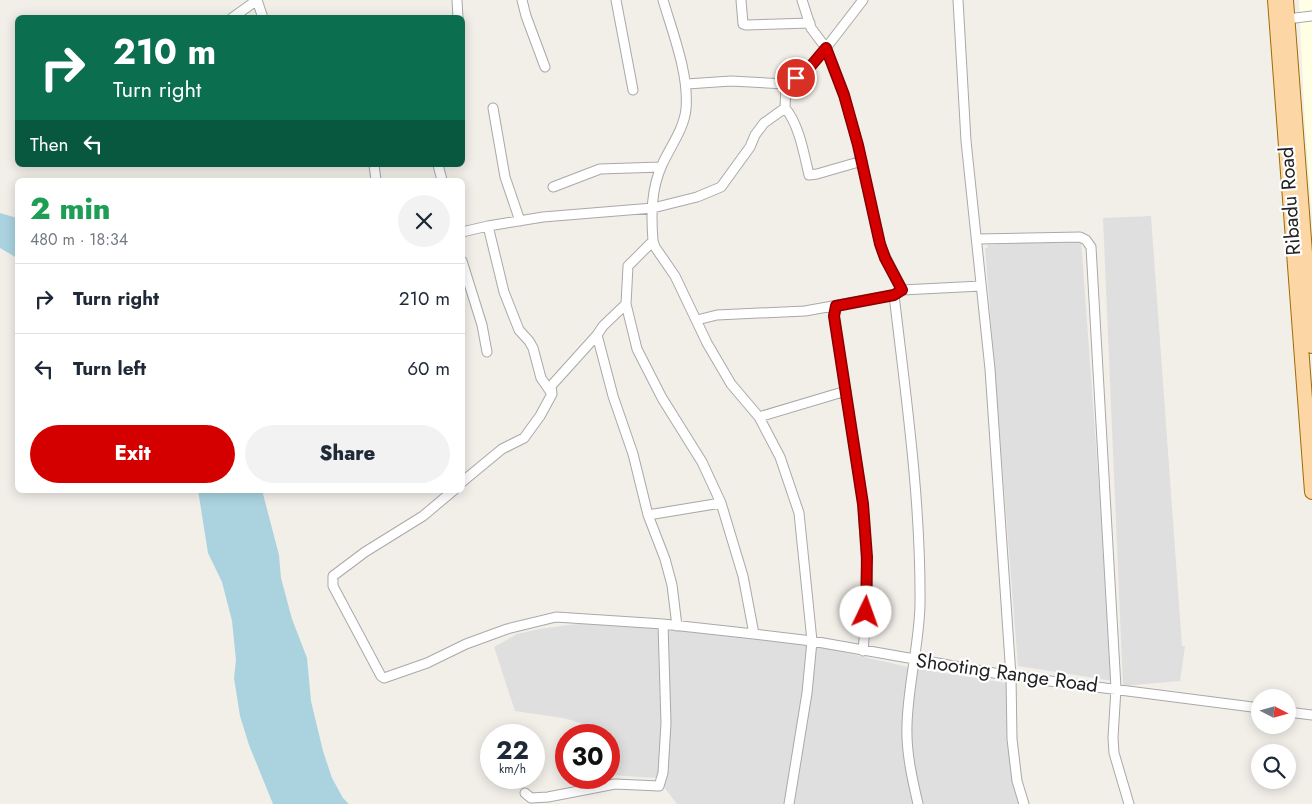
<!DOCTYPE html>
<html lang="en">
<head>
<meta charset="utf-8">
<style>
  :root { --surface:#fff; --page:#f2f2f3; --text:#1f2937; --muted:#747a83; --line:#e0e1e3; --accent:#d40000 }
  body { margin:0; font-family:Jost,sans-serif; background:var(--page); color:var(--text); height:100vh; display:flex; flex-direction:column; font-size:19px; white-space:nowrap }
  * { box-sizing:border-box; margin:0 }
  p { font-size:16px; color:var(--muted) }
  .icon { flex:none; width:28px; height:28px; fill:none; stroke:currentColor; stroke-width:2; stroke-linecap:round; stroke-linejoin:round }
  .map { position:relative; flex:1; overflow:hidden }
  .sheet { position:absolute; left:15px; top:178px; width:450px; height:315px; display:flex; flex-direction:column; background:var(--surface); border-radius:8px; box-shadow:0 2px 12px #0003 }
  .sheet>* { flex:none }
  .top-card { position:absolute; left:15px; top:15px; width:450px; height:152px; border-radius:8px; box-shadow:0 2px 12px #0003; background:#0b6e4f; color:#fff; overflow:hidden }
  .needle { width:32px; rotate:96deg }
  .fabs { position:absolute; left:1251px; top:689px; display:grid; gap:10px }
  .fabs a { display:grid; place-items:center; width:45px; height:45px; border-radius:50%; background:var(--surface); box-shadow:0 2px 12px #0003; font-size:25px }
  .speed { position:absolute; left:480px; top:724px; display:flex; gap:10px; font-size:25px; font-weight:700; text-align:center }
  .speed>* { display:grid; place-content:center; width:65px; height:65px; border-radius:50%; background:var(--surface); box-shadow:0 2px 12px #0003; line-height:1 }
  .speed small { font-size:12px; font-weight:400 }
  .speed .limit { border:8px solid #d22; background:#fff; color:#111 }
  .pin { position:absolute; display:grid; place-items:center; width:42px; height:42px; color:#fff; margin:-21px; border:2px solid #fff; border-radius:50%; box-shadow:0 1px 5px #0007 }
  .me { position:absolute; width:55px; margin:-28px; rotate:3deg; stroke-linejoin:round; filter:drop-shadow(0 0 4px #0008) }
  .turn { display:flex; align-items:center; gap:18px; height:105px; padding:0 15px; font-size:22px }
  .turn .icon { width:65px; height:65px; stroke-width:2.5 }
  .turn b { display:block; font-size:35px; line-height:42px }
  .then { display:flex; align-items:center; height:48px; padding:0 15px; background:#0003; gap:10px; font-size:19px }
  .round { display:grid; place-items:center; flex:none; width:52px; height:52px; border-radius:26px; background:var(--page) }
  .summary { display:flex; align-items:center; justify-content:space-between; height:85px; padding:0 15px }
  h1 { font-size:30px; font-weight:800; line-height:38px; color:#1e9e55 }
  .button { display:flex; gap:10px; margin-top:auto; padding:10px 15px }
  .button a { flex:1; height:58px; border-radius:30px; background:var(--accent); color:#fff; font-size:20px; font-weight:800; line-height:58px; text-align:center }
  .button a+a { background:var(--page); color:var(--text) }
  ul { padding:0; list-style:none }
  li { display:flex; align-items:center; gap:15px; height:70px; padding:0 15px; border-top:1px solid var(--line) }
  li div { flex:1 }
  li b { display:block; font-size:19px }
  li em { font-style:normal }
  .map>svg:first-child { display:block }
</style>
</head>
<body>
<div class="map">
<svg width="1312" height="804" viewBox="0 0 1312 804">
  <rect width="100%" height="100%" fill="#f2efe9"/>
  <!-- residential -->
  <path fill="#e0dfdf" d="M 1151,216 L 1182,646 L 1185,646 L 1180,681 L 1123,686 L 1103,218 Z
    M 1081,239 L 1113,681 L 1018,666 L 985,248 L 988,248 L 987,245 Z
    M 591,622 L 696,631 L 807,644 L 908,667 L 1006,683 L 1016,789 L 1020,804 L 677,804 L 657,778 L 609,775 L 609,735 L 589,735 L 584,724 L 563,718 L 515,711 L 494,647 L 517,634 L 540,629 Z"/>
  <!-- education -->
  <path fill="#ffffe5" d="M 1299,0 L 1312,0 L 1312,216 L 1305,126 Z"/>
  <!-- water -->
  <path fill="#aad3df" d="M 0,213 L 17,218 L 17,258 L 0,248 Z
    M 198,490 L 262,490 L 279,555 L 281,578 L 292,619 L 307,658 L 311,701 L 323,751 L 332,778 L 343,798 L 349,804 L 273,804 L 249,745 L 240,716 L 234,678 L 236,660 L 232,621 L 222,582 L 208,553 Z"/>
  <g fill="none" stroke-linecap="round" stroke-linejoin="round">
    <defs>
      <path id="minor" d="M 257,0 L 263,18
        M 457,0 L 458,18
        M 522,0 L 526,16 L 545,67
        M 616,0 L 633,90
        M 663,0 C 673,34 689,74 686,109 C 684,129 670,147 662,165 C 651,189 651,215 653,241 L 628,266 L 626,304 L 637,349 L 662,398 L 702,462 L 721,503 L 743,576 L 754,634 L 812,641 L 1011,676 L 1260,708
        M 741,0 L 743,24 L 746,25 L 810,23
        M 802,0 L 811,28 L 826,48 L 844,95 L 858,145 L 880,244 C 886,260 895,275 902,290
        M 958,0 L 966,141 L 990,369 L 1011,676 L 1012,739 L 1017,781 L 1024,804
        M 232,18 L 257,0
        M 1287,19 L 1312,16
        M 687,84 L 731,81 L 786,84 L 805,73 L 826,48 L 863,0
        M 493,108 L 505,177 L 520,221
        M 785,108 C 799,124 804,154 809,175 L 817,174 L 862,161
        M 374,165 L 376,180
        M 438,165 L 442,180
        M 553,187 L 600,169 L 661,167
        M 488,226 L 504,292 L 519,330 L 529,341 L 533,348 L 541,378 L 552,394
        M 462,232 L 488,226 L 543,217 L 653,208 L 697,197 L 721,187 L 750,147 L 755,135 L 764,123 L 785,108 L 786,84
        M 977,239 L 1080,237 L 1086,240 L 1091,247 L 1116,688 L 1113,738 L 1114,753 L 1129,804
        M 653,241 L 655,247 L 675,276 L 707,343 L 731,384 L 759,417 L 780,457 L 799,513 L 812,641 L 807,693 L 789,804
        M 462,261 L 482,325 L 487,352
        M 894,295 C 906,397 921,501 920,605 C 919,645 908,685 907,725 C 906,752 912,778 918,804
        M 836,306 L 834,316 L 863,504 L 868,592 L 863,651
        M 697,320 L 717,315 L 805,311 L 894,295 L 902,290 L 981,286
        M 597,335 L 613,396 L 633,454 L 648,515 L 665,559 L 672,585 L 677,626
        M 759,417 L 846,391
        M 462,482 L 502,449 L 524,438 L 540,416 L 552,394 L 551,386 L 597,335 L 603,326 L 626,304
        M 454,490 L 423,516 L 365,552 L 333,576 L 333,586 L 381,676 L 384,678 L 427,663 L 466,644 L 507,629 L 556,617 L 663,624 L 754,634
        M 648,515 L 721,503
        M 1288,712 L 1312,715
        M 525,793 L 531,798 L 548,797 L 615,784 L 659,786 L 663,773 L 666,723 L 663,624"/>
      <path id="primary" d="M 1275,0 L 1312,492
        M 1286,0 L 1312,346"/>
    </defs>
    <!-- minor casing -->
    <use href="#minor" stroke="#a9a9a9" stroke-width="11"/>
    <!-- primary casing -->
    <use href="#primary" stroke="#a06b00" stroke-width="16"/>
    <!-- minor -->
    <use href="#minor" stroke="#fff" stroke-width="9"/>
    <!-- primary -->
    <use href="#primary" stroke="#fcd6a4" stroke-width="14"/>
  </g>
  <g fill="none" stroke-linecap="round" stroke-linejoin="round">
    <defs>
      <path id="route" d="M 796,78 L 805,73 L 826,48 L 844,95 L 858,145 L 880,244 L 885,258 L 902,290 L 894,295 L 836,306 L 834,316 L 863,504 L 867,557 L 866,612"/>
    </defs>
    <!-- route casing -->
    <use href="#route" stroke="#8a0000" stroke-width="12"/>
    <!-- route -->
    <use href="#route" stroke="#d40000" stroke-width="9"/>
  </g>
  <g text-anchor="middle" dominant-baseline="central" stroke-width="4.5" stroke-linejoin="round" paint-order="stroke">
    <!-- street labels -->
    <g font-size="20" fill="#222" stroke="#fff">
      <text transform="translate(1290 201) rotate(-94)">Ribadu Road</text>
      <text transform="translate(1007 673) rotate(8)">Shooting Range Road</text>
    </g>
  </g>
</svg>
<div class="fabs">
<a><svg class="needle" viewBox="-14 -14 28 28"><path d="M0-13l5 13h-10z" fill="#e53935"/><path d="M0 13l5-13h-10z" fill="#747a83"/></svg></a>
<a><svg class="icon" aria-label="search" viewBox="0 0 24 24"><circle cx="10" cy="10" r="6"/><path d="M15 15l6 6"/></svg></a>
</div>
<div class="speed"><div>22<small>km/h</small></div><div class="limit">30</div></div>
<div class="pin" style="left:796px;top:78px;background:#d93025"><svg class="icon" aria-label="arrive" viewBox="0 0 24 24"><path d="M6 21V4h12l-3 4 3 4H6"/></svg></div>
<svg class="me" style="left:866px;top:612px" viewBox="-20 -20 40 40"><circle r="19" fill="#fff"/><path d="M0-13L10 11 0 6-10 11z" fill="#d40000"/></svg>
<div class="top-card">
<div class="turn"><svg class="icon" aria-label="right" viewBox="0 0 24 24"><path d="M7 20v-9h11M14 6l5 5-5 5"/></svg><div><b>210 m</b>Turn right</div></div>
<div class="then">Then<svg class="icon" aria-label="left" viewBox="0 0 24 24"><path d="M17 20v-9H6M10 6l-5 5 5 5"/></svg></div>
</div>
<section class="sheet">
<div class="summary"><div><h1>2 min</h1><p>480 m · 18:34</p></div><a class="round"><svg class="icon" aria-label="close" viewBox="0 0 24 24"><path d="M6 6l12 12M18 6L6 18"/></svg></a></div>
<ul>
<li><svg class="icon" aria-label="right" viewBox="0 0 24 24"><path d="M7 20v-9h11M14 6l5 5-5 5"/></svg><div><b>Turn right</b></div><em>210 m</em></li>
<li><svg class="icon" aria-label="left" viewBox="0 0 24 24"><path d="M17 20v-9H6M10 6l-5 5 5 5"/></svg><div><b>Turn left</b></div><em>60 m</em></li>
</ul>
<div class="button"><a>Exit</a><a>Share</a></div>
</section>
</div>
</body>
</html>
